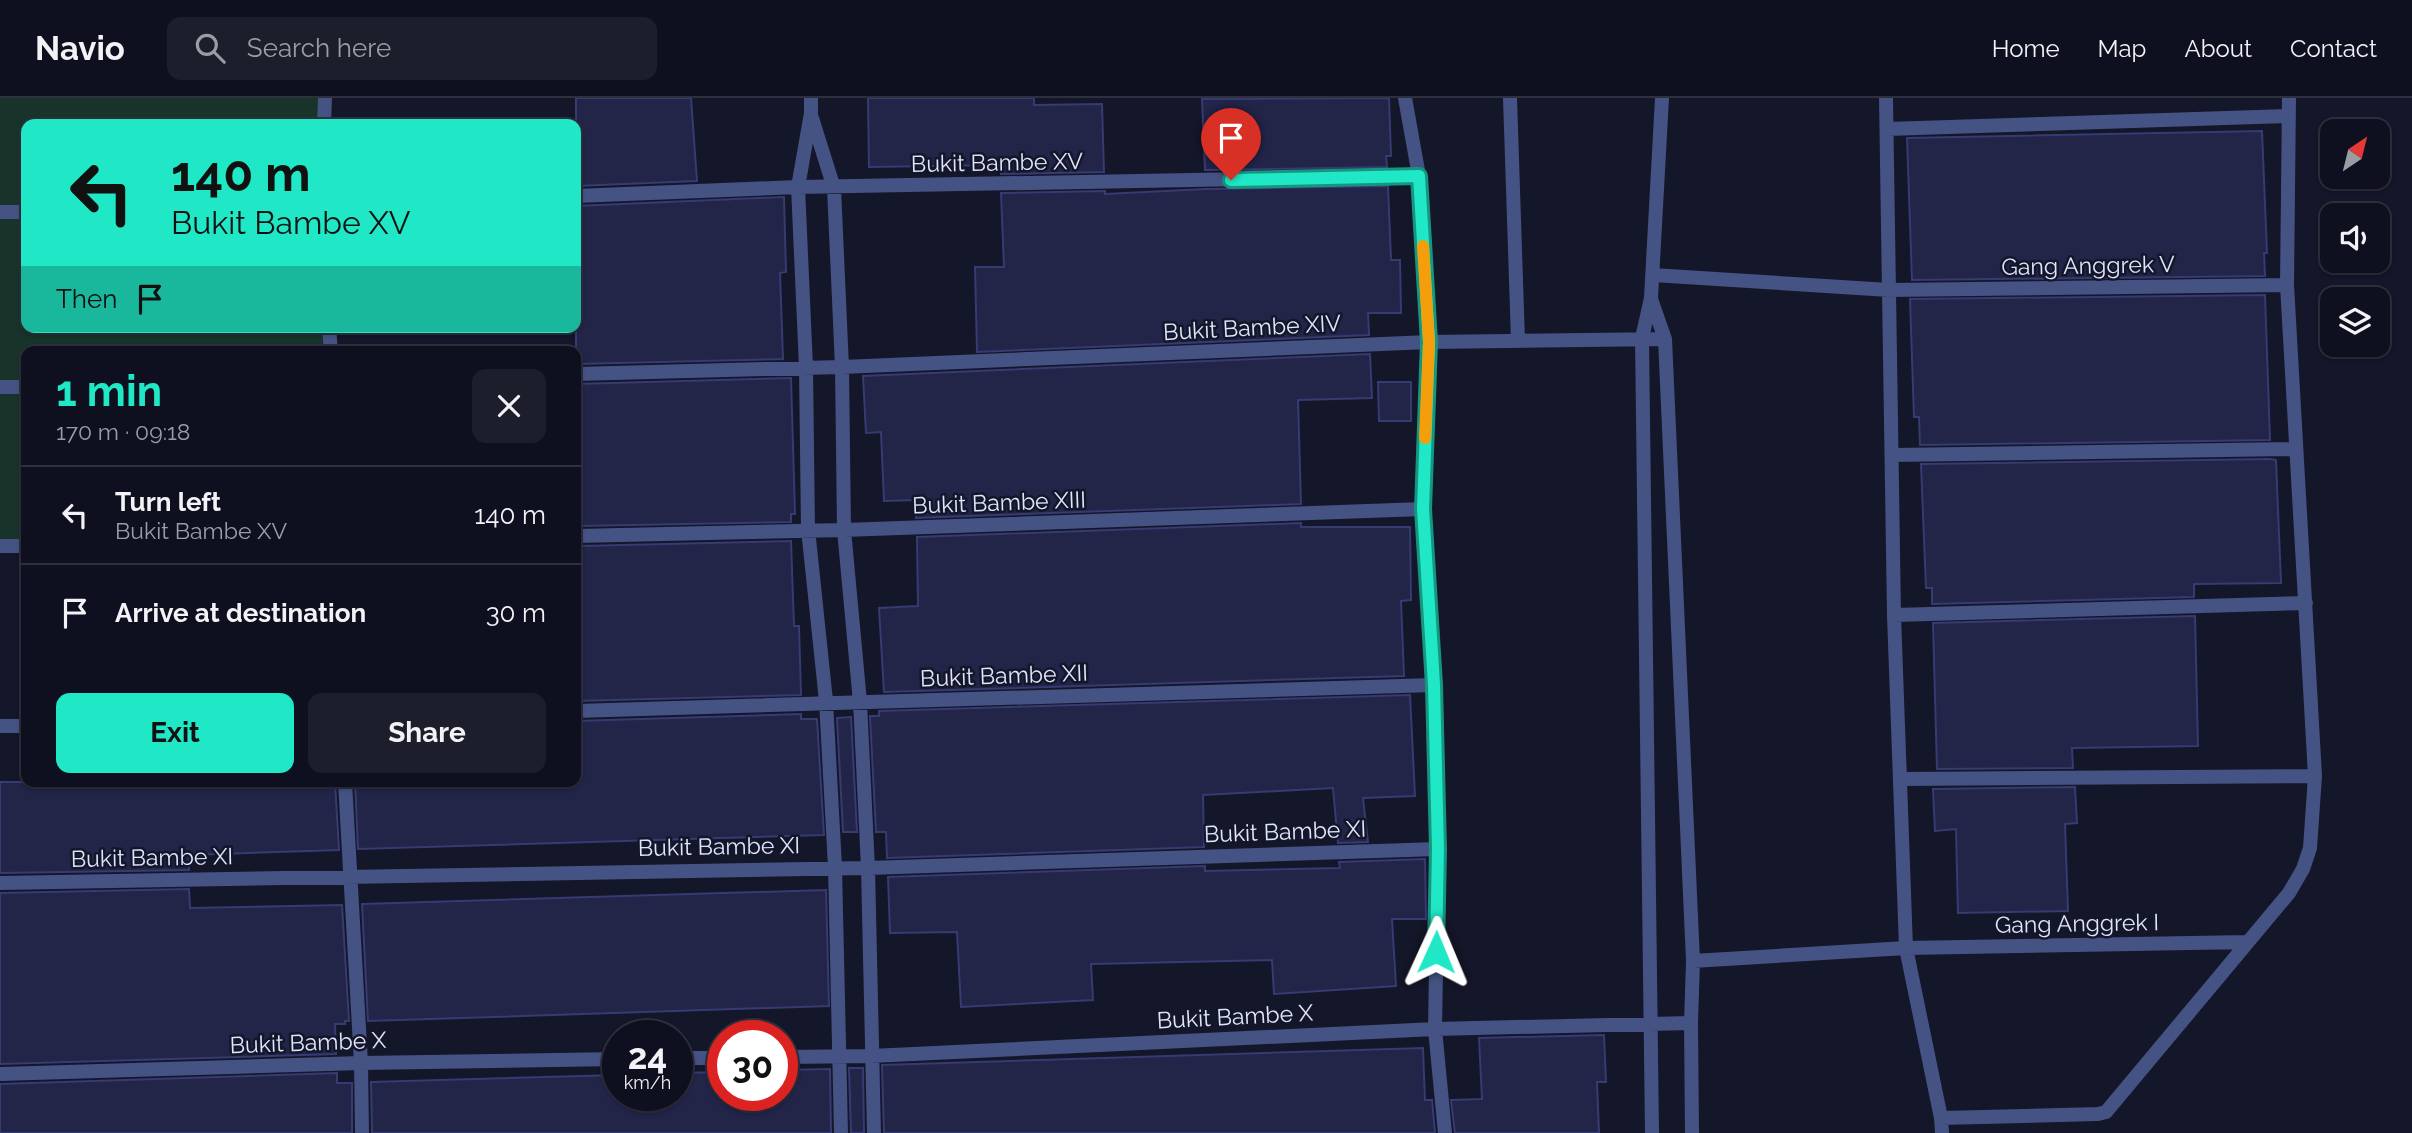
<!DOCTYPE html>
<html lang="en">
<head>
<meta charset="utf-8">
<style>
  :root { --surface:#0f101f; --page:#1d1e2c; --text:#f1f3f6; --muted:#9b9da4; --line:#2f303d; --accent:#20e7c5 }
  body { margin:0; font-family:Raleway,sans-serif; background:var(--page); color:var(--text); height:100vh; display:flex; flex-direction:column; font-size:26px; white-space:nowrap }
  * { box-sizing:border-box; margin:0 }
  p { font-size:23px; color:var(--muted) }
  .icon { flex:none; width:38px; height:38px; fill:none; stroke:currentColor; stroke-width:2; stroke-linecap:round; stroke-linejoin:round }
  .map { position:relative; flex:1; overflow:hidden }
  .sheet { position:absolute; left:21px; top:248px; width:560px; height:441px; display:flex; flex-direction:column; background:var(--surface); border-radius:14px; box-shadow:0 2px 5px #0004,0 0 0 2px var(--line) }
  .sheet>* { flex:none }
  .banner { position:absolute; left:21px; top:21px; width:560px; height:214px; border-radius:14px; box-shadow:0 2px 5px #0004,0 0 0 2px var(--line); background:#20e7c5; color:#111; overflow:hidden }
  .needle { width:46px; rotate:35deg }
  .controls { position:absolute; left:2320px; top:21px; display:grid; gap:14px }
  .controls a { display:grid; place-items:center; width:70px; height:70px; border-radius:14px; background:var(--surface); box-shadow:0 2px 5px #0004,0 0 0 2px var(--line); font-size:35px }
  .speed { position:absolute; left:602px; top:922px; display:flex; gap:14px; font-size:35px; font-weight:700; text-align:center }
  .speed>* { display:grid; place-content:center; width:91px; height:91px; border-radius:50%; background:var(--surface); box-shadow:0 2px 5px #0004,0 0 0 2px var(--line); line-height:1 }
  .speed small { font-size:18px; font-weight:400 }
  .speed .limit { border:10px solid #d22; background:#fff; color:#111 }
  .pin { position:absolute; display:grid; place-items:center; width:60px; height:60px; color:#fff; margin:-72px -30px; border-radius:50% 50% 50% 0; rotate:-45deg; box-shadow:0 0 7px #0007 }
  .pin .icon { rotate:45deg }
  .me { position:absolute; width:77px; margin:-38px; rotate:1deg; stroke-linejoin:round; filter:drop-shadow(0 0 5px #0008) }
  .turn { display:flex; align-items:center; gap:24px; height:147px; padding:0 35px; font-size:32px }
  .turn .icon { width:91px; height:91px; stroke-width:2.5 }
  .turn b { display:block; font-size:49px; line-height:60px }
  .then { display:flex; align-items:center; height:66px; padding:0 35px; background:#0003; gap:14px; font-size:26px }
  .round { display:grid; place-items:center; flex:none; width:74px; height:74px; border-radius:14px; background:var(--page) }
  .summary { display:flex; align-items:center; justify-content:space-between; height:119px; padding:0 35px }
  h1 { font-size:42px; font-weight:700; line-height:52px; color:var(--accent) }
  .primary-button { display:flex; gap:14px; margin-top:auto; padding:14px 35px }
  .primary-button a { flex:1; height:80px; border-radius:14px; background:var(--accent); color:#111; font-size:28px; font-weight:700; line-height:80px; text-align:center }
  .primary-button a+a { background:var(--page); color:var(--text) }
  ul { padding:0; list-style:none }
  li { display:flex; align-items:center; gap:21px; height:98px; padding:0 35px; border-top:2px solid var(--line) }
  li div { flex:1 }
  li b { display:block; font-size:26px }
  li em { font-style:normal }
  header { display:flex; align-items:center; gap:42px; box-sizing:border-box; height:98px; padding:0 35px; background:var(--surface); border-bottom:2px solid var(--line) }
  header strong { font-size:33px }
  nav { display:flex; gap:38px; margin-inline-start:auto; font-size:24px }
  .search { width:490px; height:63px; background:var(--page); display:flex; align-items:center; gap:18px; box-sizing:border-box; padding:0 24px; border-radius:14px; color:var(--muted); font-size:26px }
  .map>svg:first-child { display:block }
</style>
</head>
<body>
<header>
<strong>Navio</strong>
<div class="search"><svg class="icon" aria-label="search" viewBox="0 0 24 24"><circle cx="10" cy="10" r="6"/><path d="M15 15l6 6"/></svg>Search here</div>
<nav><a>Home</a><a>Map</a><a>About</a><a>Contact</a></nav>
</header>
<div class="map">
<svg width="2412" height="1035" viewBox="0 0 2412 1035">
  <rect width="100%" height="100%" fill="#141629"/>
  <!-- green -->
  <path fill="#17332a" d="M 0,0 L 325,0 L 324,26 L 26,26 L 26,229 L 329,229 L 331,254 L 26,254 L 26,448 L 0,448 Z"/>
  <!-- building -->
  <path fill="#222448" stroke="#363b72" stroke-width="2" d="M 576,0 L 691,0 L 697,83 L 576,88 Z
    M 868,0 L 1034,0 L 1034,7 L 1102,6 L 1104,74 L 1001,76 L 1000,67 L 869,69 Z
    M 1389,0 L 1391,58 L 1386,58 L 1387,69 L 1205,72 L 1202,1 Z
    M 2262,33 L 2267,155 L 2264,155 L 2265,178 L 1912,182 L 1907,40 Z
    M 1388,88 L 1391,162 L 1400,162 L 1401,215 L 1368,215 L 1369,237 L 977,254 L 975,169 L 1004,169 L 1001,95 L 1105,93 L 1105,96 L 1206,91 Z
    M 784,99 L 786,174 L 780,175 L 783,261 L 576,266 L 576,108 Z
    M 2265,197 L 2270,342 L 1920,347 L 1919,319 L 1914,319 L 1910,201 Z
    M 1370,256 L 1372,300 L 1298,302 L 1301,406 L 916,420 L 916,402 L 884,403 L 881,334 L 866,335 L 863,278 Z
    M 791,280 L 795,416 L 791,416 L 791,424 L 580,428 L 579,421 L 576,422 L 576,286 Z
    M 1378,284 L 1411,284 L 1411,323 L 1379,323 Z
    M 2270,361 L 2276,362 L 2281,485 L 2194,486 L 2194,499 L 1932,506 L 1932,490 L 1926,490 L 1921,366 Z
    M 1301,425 L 1301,429 L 1410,429 L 1411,502 L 1401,503 L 1404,578 L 884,594 L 879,510 L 918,508 L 917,439 Z
    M 791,443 L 794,528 L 799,528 L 801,597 L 576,603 L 576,516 L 582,516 L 580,448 Z
    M 2195,518 L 2198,648 L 2072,650 L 2073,670 L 1937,671 L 1933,525 Z
    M 1410,597 L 1415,698 L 1363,700 L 1368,744 L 1338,745 L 1333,690 L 1203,697 L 1204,749 L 887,760 L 886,734 L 876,734 L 870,618 L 879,618 L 879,613 Z
    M 801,616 L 801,621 L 817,621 L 824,737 L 358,751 L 355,684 L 576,684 L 576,623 Z
    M 851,619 L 857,734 L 843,734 L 837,620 Z
    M 0,684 L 335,684 L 339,752 L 189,757 L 189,772 L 0,775 Z
    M 2075,689 L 2077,725 L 2065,726 L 2068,813 L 1958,815 L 1956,731 L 1935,733 L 1933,691 Z
    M 1425,761 L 1426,821 L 1392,821 L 1396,888 L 1274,896 L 1272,862 L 1091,866 L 1093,902 L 961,909 L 957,834 L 890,835 L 888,779 L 1205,768 L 1205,773 L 1340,770 L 1339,764 Z
    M 189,791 L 190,810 L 342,807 L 349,923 L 345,923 L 345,926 L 335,926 L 336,956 L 0,966 L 0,795 Z
    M 826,792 L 829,908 L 368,923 L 362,806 Z
    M 1604,937 L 1606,984 L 1597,984 L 1599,1035 L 1455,1035 L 1451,1002 L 1482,1001 L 1479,940 Z
    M 1423,950 L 1425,1002 L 1432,1002 L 1435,1035 L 884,1035 L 882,967 Z
    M 849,970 L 863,970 L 864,1035 L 851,1035 Z
    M 830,971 L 831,1035 L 372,1035 L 371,984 L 618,977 L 618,998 L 677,998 L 677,975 L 723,974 L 723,998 L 782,998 L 782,972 Z
    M 337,975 L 337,985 L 352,985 L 352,1035 L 0,1035 L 0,986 Z"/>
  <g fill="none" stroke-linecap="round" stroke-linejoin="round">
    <!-- street -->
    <path stroke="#445383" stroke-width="14" d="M 811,0 L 811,15 L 798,89 L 806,269 L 808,431 L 826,603 L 835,769 L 841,1035
      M 1405,0 L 1419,78 L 1429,244 L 1423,411 L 1434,587 L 1438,751 L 1435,931 L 1445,1035
      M 1510,0 L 1518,243
      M 1886,0 L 1894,517 L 1906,850 L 1941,1020 L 1942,1035
      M 812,20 L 834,90 L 842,269 L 844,432 L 860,604 L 868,770 L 874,1035
      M 324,26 L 325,0
      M 1887,31 L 2288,18
      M 576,98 L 798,89 L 1419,78
      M 0,114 L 26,114
      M 1653,177 L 1889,192 L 2287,187
      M 1651,201 L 1665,241 L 1693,863 L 1691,925 L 1692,1035
      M 329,229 L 331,254
      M 576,276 L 842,269 L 1429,244 L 1665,241
      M 0,289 L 26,289
      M 1892,357 L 2295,351
      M 576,438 L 844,432 L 1423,411
      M 0,448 L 26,448
      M 1894,517 L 2306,505
      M 576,613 L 1434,587
      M 0,628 L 26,628
      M 1901,681 L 2315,678
      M 345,684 L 361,965 L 362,1035
      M 0,785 L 868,770 L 1438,751
      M 1693,863 L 1906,850 L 2248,844
      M 782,959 L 871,958 L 1435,931 L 1691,925
      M 677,960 L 723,960
      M 0,976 L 361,965 L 618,961
      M 1941,1020 L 2098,1016 L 2106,1014 L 2289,795 L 2303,771 L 2310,750 L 2315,678 L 2287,187 L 2289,0
      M 1652,1035 L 1642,240 L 1651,200 L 1662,0"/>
  </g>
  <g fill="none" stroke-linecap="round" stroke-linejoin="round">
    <defs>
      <path id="route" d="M 1231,82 L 1419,78 L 1429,244 L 1423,411 L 1434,587 L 1438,751 L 1436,854"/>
    </defs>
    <!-- route casing -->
    <use href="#route" stroke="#159680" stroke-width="18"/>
    <!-- route -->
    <use href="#route" stroke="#20e7c5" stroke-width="12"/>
    <!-- slow -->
    <path stroke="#f59e0b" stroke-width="12" d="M 1423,148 L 1429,244 L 1425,340"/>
  </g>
  <g text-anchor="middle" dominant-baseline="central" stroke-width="5" stroke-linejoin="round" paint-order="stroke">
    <!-- street labels -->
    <g font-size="23" fill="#e0e4fc" stroke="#141629">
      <text transform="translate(997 64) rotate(-1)">Bukit Bambe XV</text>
      <text transform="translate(2088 167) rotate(-1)">Gang Anggrek V</text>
      <text transform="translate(1252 229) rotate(-3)">Bukit Bambe XIV</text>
      <text transform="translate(999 404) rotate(-2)">Bukit Bambe XIII</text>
      <text transform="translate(1004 577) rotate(-2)">Bukit Bambe XII</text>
      <text transform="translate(1285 733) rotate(-2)">Bukit Bambe XI</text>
      <text transform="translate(719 748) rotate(-1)">Bukit Bambe XI</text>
      <text transform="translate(152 759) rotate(-1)">Bukit Bambe XI</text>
      <text transform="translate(2077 825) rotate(-1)">Gang Anggrek I</text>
      <text transform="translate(1235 918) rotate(-3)">Bukit Bambe X</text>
      <text transform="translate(308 944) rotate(-2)">Bukit Bambe X</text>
    </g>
  </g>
</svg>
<div class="controls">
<a><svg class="needle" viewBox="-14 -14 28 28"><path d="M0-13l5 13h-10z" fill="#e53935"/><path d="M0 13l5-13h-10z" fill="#9b9da4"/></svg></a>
<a><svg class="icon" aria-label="sound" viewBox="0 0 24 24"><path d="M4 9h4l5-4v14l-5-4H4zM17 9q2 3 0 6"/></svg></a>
<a><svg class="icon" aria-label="layers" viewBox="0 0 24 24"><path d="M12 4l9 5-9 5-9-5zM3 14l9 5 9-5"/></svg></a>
</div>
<div class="speed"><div>24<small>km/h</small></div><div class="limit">30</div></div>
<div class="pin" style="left:1231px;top:82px;background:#d93025"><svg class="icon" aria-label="arrive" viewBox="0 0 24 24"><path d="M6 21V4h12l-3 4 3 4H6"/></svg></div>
<svg class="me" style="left:1436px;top:854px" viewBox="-20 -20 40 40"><path d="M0-17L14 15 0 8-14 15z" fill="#20e7c5" stroke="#fff" stroke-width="4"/></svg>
<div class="banner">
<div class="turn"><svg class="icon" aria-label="left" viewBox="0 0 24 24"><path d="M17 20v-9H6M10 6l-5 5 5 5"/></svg><div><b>140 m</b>Bukit Bambe XV</div></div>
<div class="then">Then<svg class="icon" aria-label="arrive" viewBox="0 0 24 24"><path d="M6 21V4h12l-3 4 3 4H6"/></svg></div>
</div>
<section class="sheet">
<div class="summary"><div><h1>1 min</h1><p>170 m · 09:18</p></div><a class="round"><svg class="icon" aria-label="close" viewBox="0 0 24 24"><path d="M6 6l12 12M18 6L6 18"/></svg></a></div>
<ul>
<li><svg class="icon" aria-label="left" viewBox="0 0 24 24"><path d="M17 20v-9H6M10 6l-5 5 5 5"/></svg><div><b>Turn left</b><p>Bukit Bambe XV</p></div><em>140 m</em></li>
<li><svg class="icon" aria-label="arrive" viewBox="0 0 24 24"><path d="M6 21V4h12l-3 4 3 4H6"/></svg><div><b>Arrive at destination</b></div><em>30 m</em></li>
</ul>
<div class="primary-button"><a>Exit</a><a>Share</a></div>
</section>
</div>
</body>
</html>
